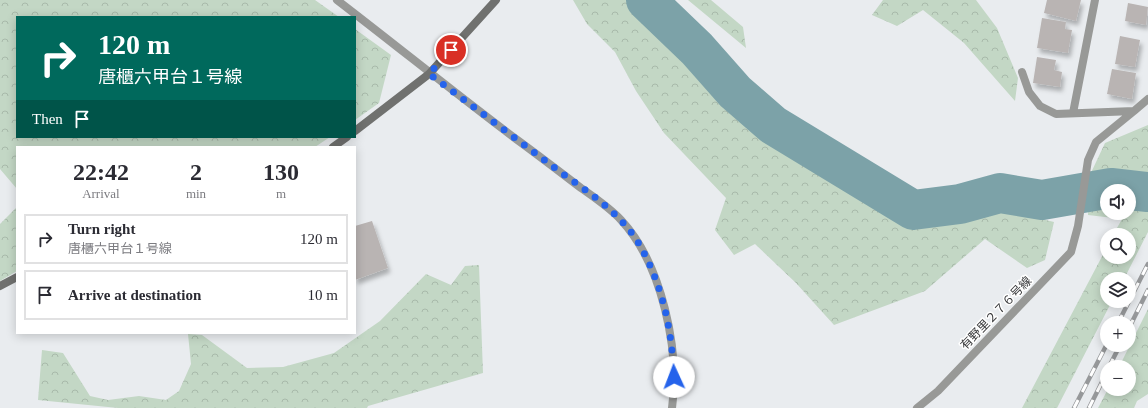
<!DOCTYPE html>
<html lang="en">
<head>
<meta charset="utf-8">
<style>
  :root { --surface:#fff; --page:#f2f2f3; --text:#2b2b33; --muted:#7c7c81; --line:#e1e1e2 }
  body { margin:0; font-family:"Times New Roman","Noto Sans JP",serif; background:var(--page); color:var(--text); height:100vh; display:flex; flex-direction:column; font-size:15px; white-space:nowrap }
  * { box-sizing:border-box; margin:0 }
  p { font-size:13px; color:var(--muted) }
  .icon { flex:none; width:22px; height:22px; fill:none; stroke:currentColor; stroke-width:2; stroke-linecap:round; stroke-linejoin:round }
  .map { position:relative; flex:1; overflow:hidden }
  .side { position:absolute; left:16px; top:146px; width:340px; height:188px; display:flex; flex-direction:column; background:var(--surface); border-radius:0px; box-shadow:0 2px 10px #0003 }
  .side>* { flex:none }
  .banner { position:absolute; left:16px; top:16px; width:340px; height:122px; border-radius:0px; box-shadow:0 2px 10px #0003; background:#00695c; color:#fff; overflow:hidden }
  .controls { position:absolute; left:1100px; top:184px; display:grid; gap:8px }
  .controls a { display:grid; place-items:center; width:36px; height:36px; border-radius:50%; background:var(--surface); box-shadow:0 2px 10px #0003; font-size:20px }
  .pin { position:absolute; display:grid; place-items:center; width:34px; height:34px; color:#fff; margin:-17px; border:2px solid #fff; border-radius:50%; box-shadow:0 1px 4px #0007 }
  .me { position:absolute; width:44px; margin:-22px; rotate:358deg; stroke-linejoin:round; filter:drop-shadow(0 0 3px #0008) }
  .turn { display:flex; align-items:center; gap:14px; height:84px; padding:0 16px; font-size:18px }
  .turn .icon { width:52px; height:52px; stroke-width:2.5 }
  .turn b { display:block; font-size:28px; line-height:34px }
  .then { display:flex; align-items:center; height:38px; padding:0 16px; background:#0003; gap:8px; font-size:15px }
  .eta { display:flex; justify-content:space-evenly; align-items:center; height:68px; text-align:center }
  .eta b { font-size:24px; font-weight:600; line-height:28px }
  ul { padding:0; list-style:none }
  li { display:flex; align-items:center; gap:12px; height:50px; margin:0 8px 6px; padding:0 8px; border:2px solid var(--line); border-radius:0px }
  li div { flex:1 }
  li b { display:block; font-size:15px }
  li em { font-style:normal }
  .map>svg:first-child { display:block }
</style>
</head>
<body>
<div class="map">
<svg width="1148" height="408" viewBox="0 0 1148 408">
  <defs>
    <pattern id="forest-crowns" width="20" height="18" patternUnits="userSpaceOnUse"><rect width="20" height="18" fill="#c3d7c5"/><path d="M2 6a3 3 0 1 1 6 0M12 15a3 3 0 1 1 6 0" fill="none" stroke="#a8b9aa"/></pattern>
    <filter id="shadow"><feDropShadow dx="2.5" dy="4.5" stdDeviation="2" flood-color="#0004"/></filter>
  </defs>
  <rect width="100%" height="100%" fill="#e9ecef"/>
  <!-- forest -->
  <path fill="url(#forest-crowns)" fill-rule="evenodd" d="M 0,0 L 315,0 L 339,17 L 17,17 L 17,137 L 330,137 L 315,147 L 17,147 L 17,189 L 0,169 Z
    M 573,0 L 638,0 L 688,45 L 743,105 L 926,225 L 975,202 L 1054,222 L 1045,260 L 1027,268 L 985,239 L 925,291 L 834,325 L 796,283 L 755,244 L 734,255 L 715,230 L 726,198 L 664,133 L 636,91 L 615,52 L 587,24 Z
    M 688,0 L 711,0 L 743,27 L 746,48 Z
    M 883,0 L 976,0 L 997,28 L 1018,78 L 1015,101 L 964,43 L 923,10 L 897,26 L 872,15 Z
    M 355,29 L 391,55 L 379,103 L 355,120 Z
    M 1148,125 L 1148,232 L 1124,279 L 1107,279 L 1107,301 L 1112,301 L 1057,408 L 1022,408 L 1107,247 L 1107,257 L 1129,257 L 1129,235 L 1113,235 L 1122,219 L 1088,215 L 1089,177 L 1105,143 ZM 1107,191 L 1129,191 L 1129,213 L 1107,213 Z
    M 17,207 L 17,271 L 0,281 L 0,224 Z
    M 479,265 L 483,373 L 368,406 L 367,408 L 118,408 L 38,400 L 42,350 L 63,353 L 90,396 L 108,400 L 139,396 L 166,400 L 179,391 L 191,364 L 188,334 L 202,335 L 247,368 L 283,367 L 334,353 L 380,321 L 426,274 L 451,285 L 465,266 Z
    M 1148,309 L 1148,394 L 1137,401 L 1134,408 L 1098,408 L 1108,389 L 1129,389 L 1129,367 L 1119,367 Z"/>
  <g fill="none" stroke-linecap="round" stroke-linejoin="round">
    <!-- river -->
    <path stroke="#7ca2a8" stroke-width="40" d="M 646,0 L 697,49 L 735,92 L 773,125 L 913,210 L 960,204 L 1000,193 L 1042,200 L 1111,188 L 1148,192"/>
  </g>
  <!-- building -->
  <path fill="#b9b4b3" filter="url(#shadow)" d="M 1047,0 L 1081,0 L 1076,21 L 1044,13 Z
    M 1128,3 L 1148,7 L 1146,25 L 1125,21 Z
    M 1042,18 L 1066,22 L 1065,29 L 1072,30 L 1068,53 L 1037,48 Z
    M 1120,36 L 1140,40 L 1135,67 L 1115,64 Z
    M 1037,57 L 1056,60 L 1054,70 L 1062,72 L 1060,87 L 1033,83 Z
    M 1112,69 L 1136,73 L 1132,99 L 1107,94 Z
    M 372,221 L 388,268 L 355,280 L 355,226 Z"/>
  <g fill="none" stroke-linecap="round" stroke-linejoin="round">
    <!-- street -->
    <path stroke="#989997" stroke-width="8" d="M 337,0 C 397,46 456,94 516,139 C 538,155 560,172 581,188 C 595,198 610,208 621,220 C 662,264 680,350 672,408
      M 1022,72 L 1029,92 L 1040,106 L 1056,114 L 1134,111 L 1148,99
      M 1073,113 L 1095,0
      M 917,408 L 938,391 L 1071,252 L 1078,226 L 1088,160 L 1096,142 L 1134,111"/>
    <!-- secondary -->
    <path stroke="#70716f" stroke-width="8" d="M 355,131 L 429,74 L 496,0
      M 333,147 L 347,137
      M 0,286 L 17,277"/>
    <defs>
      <path id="rail" d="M 1118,323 L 1148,264
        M 1129,328 L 1148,290
        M 1109,367 L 1120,345
        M 1074,408 L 1107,344
        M 1089,408 L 1107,372"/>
    </defs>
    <!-- rail casing -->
    <use href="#rail" stroke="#96989a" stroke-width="4.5"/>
    <!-- rail -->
    <use href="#rail" stroke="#fff" stroke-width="3" stroke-dasharray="9" stroke-linecap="butt"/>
  </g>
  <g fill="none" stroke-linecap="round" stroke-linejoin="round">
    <!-- route -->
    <path stroke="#2563eb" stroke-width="7" stroke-dasharray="0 12.6" d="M 451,50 L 429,74 C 470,104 511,135 551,165 C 584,190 624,213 643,251 C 664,291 672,333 674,377"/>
  </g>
  <g text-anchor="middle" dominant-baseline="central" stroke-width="3" stroke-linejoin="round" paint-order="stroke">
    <!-- street labels -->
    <g font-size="12" fill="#38393b" stroke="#fff">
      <text transform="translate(996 313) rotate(-46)">有野里２７６号線</text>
    </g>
  </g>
</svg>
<div class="controls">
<a><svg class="icon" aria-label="sound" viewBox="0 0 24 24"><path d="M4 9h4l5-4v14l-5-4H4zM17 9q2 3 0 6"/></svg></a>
<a><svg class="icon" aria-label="search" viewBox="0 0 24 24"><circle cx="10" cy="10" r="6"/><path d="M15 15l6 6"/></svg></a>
<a><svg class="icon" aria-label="layers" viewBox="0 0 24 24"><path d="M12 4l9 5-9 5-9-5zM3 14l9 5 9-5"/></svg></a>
<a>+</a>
<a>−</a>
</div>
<div class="pin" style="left:451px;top:50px;background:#d93025"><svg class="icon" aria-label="arrive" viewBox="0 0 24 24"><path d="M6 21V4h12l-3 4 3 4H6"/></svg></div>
<svg class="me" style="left:674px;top:377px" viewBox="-20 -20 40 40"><circle r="19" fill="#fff"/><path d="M0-13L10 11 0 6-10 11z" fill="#2563eb"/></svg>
<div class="banner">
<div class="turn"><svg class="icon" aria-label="right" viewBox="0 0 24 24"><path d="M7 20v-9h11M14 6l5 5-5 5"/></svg><div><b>120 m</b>唐櫃六甲台１号線</div></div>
<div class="then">Then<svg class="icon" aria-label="arrive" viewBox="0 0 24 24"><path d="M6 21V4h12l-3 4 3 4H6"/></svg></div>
</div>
<section class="side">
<div class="eta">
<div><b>22:42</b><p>Arrival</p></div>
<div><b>2</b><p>min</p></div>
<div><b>130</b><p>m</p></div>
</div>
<ul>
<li><svg class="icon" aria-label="right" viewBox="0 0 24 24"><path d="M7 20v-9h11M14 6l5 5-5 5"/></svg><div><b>Turn right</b><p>唐櫃六甲台１号線</p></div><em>120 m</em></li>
<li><svg class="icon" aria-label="arrive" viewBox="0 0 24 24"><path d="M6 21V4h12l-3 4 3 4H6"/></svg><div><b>Arrive at destination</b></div><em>10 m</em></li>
</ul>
</section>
</div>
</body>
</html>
